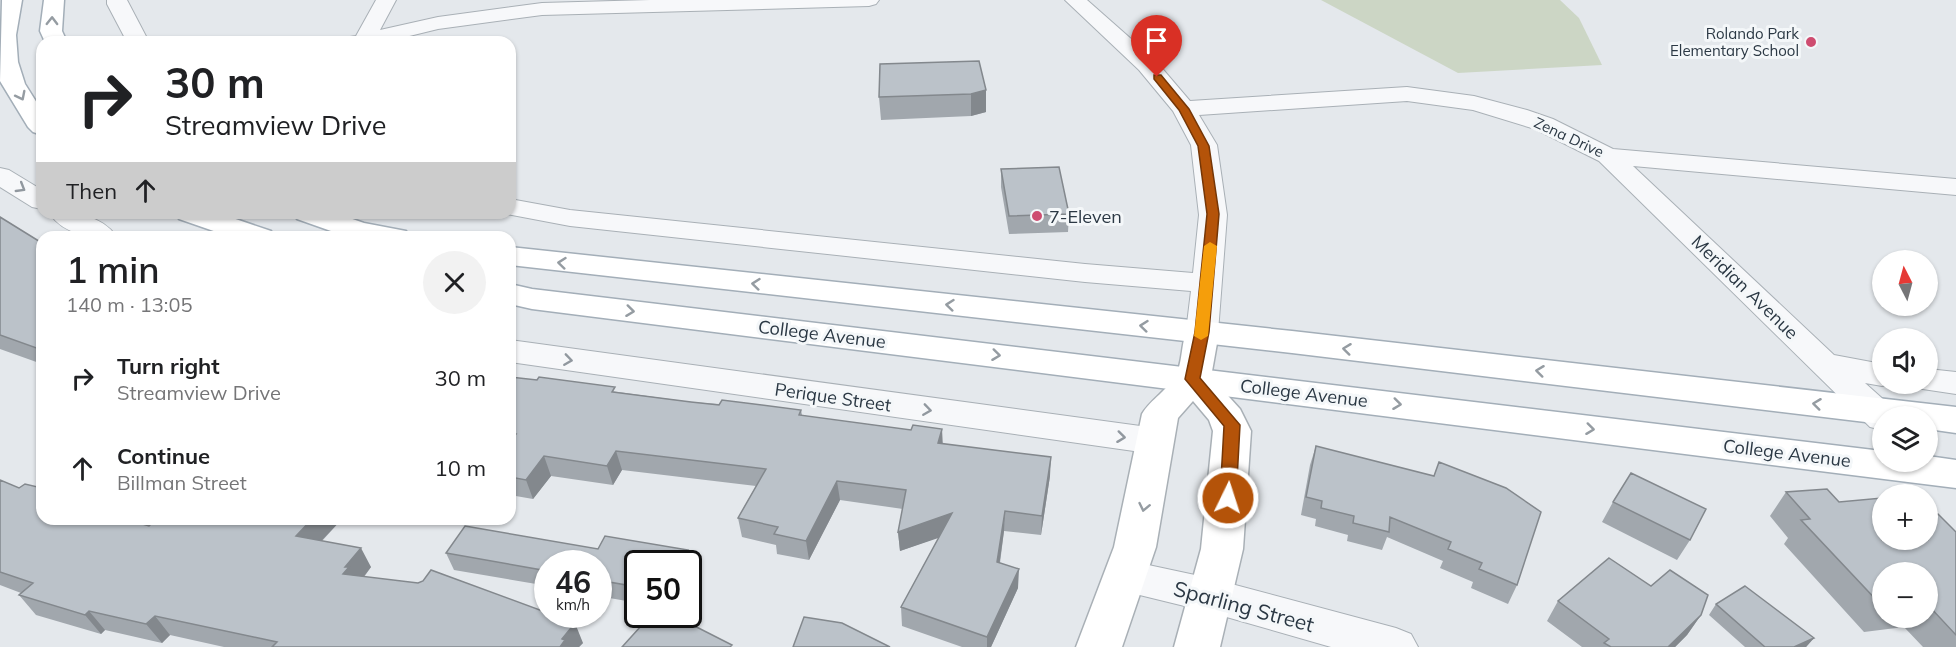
<!DOCTYPE html>
<html lang="en">
<head>
<meta charset="utf-8">
<style>
  :root { --surface:#fff; --page:#f2f2f2; --text:#202124; --muted:#757577 }
  body { margin:0; font-family:Mulish,sans-serif; background:var(--page); color:var(--text); height:100vh; display:flex; flex-direction:column; font-size:22px; white-space:nowrap }
  * { box-sizing:border-box; margin:0 }
  p { font-size:20px; color:var(--muted) }
  .icon { flex:none; width:33px; height:33px; fill:none; stroke:currentColor; stroke-width:2; stroke-linecap:round; stroke-linejoin:round }
  .map { position:relative; flex:1; overflow:hidden }
  .details { position:absolute; left:36px; top:231px; width:480px; height:294px; display:flex; flex-direction:column; background:var(--surface); border-radius:18px; box-shadow:0 2px 4px #0004 }
  .details>* { flex:none }
  .top-card { position:absolute; left:36px; top:36px; width:480px; height:183px; border-radius:18px; box-shadow:0 2px 4px #0004; background:#fff; color:var(--text); overflow:hidden }
  .needle { width:39px; rotate:354deg }
  .controls { position:absolute; left:1872px; top:250px; display:grid; gap:12px }
  .controls a { display:grid; place-items:center; width:66px; height:66px; border-radius:50%; background:var(--surface); box-shadow:0 2px 4px #0004; font-size:30px }
  .speed { position:absolute; left:534px; top:550px; display:flex; gap:12px; font-size:30px; font-weight:700; text-align:center }
  .speed>* { display:grid; place-content:center; width:78px; height:78px; border-radius:50%; background:var(--surface); box-shadow:0 2px 4px #0004; line-height:1 }
  .speed small { font-size:15px; font-weight:400 }
  .speed .limit { border:3px solid #111; border-radius:9px; background:#fff; color:#111 }
  .pin { position:absolute; display:grid; place-items:center; width:51px; height:51px; color:#fff; margin:-62px -26px; border-radius:50% 50% 50% 0; rotate:-45deg; box-shadow:0 0 6px #0007 }
  .pin .icon { rotate:45deg }
  .me { position:absolute; width:66px; margin:-33px; rotate:4deg; stroke-linejoin:round; filter:drop-shadow(0 0 4px #0008) }
  .turn { display:flex; align-items:center; gap:21px; height:126px; padding:0 30px; font-size:27px }
  .turn .icon { width:78px; height:78px; stroke-width:2.5 }
  .turn b { display:block; font-size:42px; line-height:51px }
  .then { display:flex; align-items:center; height:57px; padding:0 30px; background:#0003; gap:12px; font-size:22px }
  .round { display:grid; place-items:center; flex:none; width:63px; height:63px; border-radius:32px; background:var(--page) }
  .headline { display:flex; align-items:center; justify-content:space-between; height:102px; padding:0 30px }
  h1 { font-size:36px; font-weight:600; line-height:45px }
  ul { padding:0; list-style:none }
  li { display:flex; align-items:center; gap:18px; height:90px; padding:0 30px }
  li div { flex:1 }
  li b { display:block; font-size:22px }
  li em { font-style:normal }
  .map>svg:first-child { display:block }
</style>
</head>
<body>
<div class="map">
<svg width="1956" height="647" viewBox="0 0 1956 647">
  <rect width="100%" height="100%" fill="#e4e8ec"/>
  <!-- green -->
  <path fill="#ccd6c5" d="M 1321,0 L 1560,0 L 1579,18 L 1602,65 L 1458,73 Z"/>
  <g fill="none" stroke-linecap="round" stroke-linejoin="round">
    <defs>
      <path id="street" d="M 107,0 L 127,0 L 149,42 L 127,42 L 107,4 Z
        M 376,0 L 396,0 L 380,30 L 438,17 L 542,3 L 650,0 L 879,0 L 876,4 L 869,6 L 542,15 L 438,29 L 385,42 L 347,42 L 350,37 L 356,36 Z
        M 1065,0 L 1087,0 L 1155,60 L 1190,101 L 1407,87 L 1474,96 L 1527,110 L 1553,119 L 1613,149 L 1956,179 L 1956,195 L 1633,166 L 1834,355 L 1882,364 L 1882,384 L 1890,384 L 1882,386 L 1865,383 L 1894,409 L 1899,417 L 1882,417 L 1882,430 L 1870,427 L 1599,161 L 1535,129 L 1473,110 L 1407,101 L 1199,115 L 1217,145 L 1227,215 L 1218,332 L 1213,339 L 1202,342 L 1191,339 L 1186,332 L 1191,291 L 1085,282 L 570,226 L 501,213 L 510,213 L 510,199 L 570,210 L 1085,264 L 1193,273 L 1199,215 L 1191,145 L 1173,111 L 1139,70 Z
        M 0,168 L 9,170 L 42,190 L 42,209 L 32,207 L 0,187 Z
        M 49,213 C 74,213 101,214 117,237 C 92,237 66,237 49,213 Z
        M 510,340 L 1155,428 L 1168,432 L 1173,441 L 1168,450 L 1155,454 L 510,362 Z
        M 1928,369 L 1956,372 L 1956,394 L 1916,388 L 1914,384 L 1928,384 Z
        M 1125,560 L 1209,578 L 1396,628 L 1411,634 L 1418,647 L 1331,647 L 1209,612 L 1111,588 L 1105,576 L 1111,564 Z"/>
      <path id="secondary" d="M 1202,321 L 1214,325 L 1219,332 L 1211,377 L 1240,409 L 1251,431 L 1243,549 L 1220,647 L 1174,647 L 1201,549 L 1213,431 L 1209,420 L 1193,401 L 1178,418 L 1156,547 L 1122,647 L 1076,647 L 1114,547 L 1142,414 C 1150,400 1170,388 1176,375 C 1184,359 1180,340 1190,325 Z"/>
      <path id="primary" d="M 2,0 L 22,0 L 16,35 L 18,62 L 25,84 L 42,111 L 42,135 L 33,132 L 28,127 L 0,81 Z
        M 44,0 L 64,0 L 62,31 L 67,42 L 45,42 L 40,31 Z
        M 175,213 L 218,213 L 271,231 L 275,237 L 231,237 L 179,219 Z
        M 293,213 L 335,213 L 364,223 L 406,231 L 410,237 L 348,237 L 297,219 Z
        M 510,247 L 1292,331 L 1956,407 L 1956,433 L 1928,429 L 1928,417 L 1882,417 L 1882,424 L 1292,353 L 510,265 Z
        M 510,284 L 532,289 L 1882,451 L 1882,462 L 1928,462 L 1928,456 L 1956,460 L 1956,488 L 532,309 L 510,304 Z"/>
    </defs>
    <!-- street casing -->
    <use href="#street" stroke="#a9b0b6" stroke-width="2"/>
    <!-- secondary casing -->
    <use href="#secondary" stroke="#a9b0b6" stroke-width="3"/>
    <!-- primary casing -->
    <use href="#primary" stroke="#a3aeb8" stroke-width="3"/>
    <!-- street -->
    <use href="#street" fill="#f7f8fa" fill-rule="evenodd"/>
    <!-- secondary -->
    <use href="#secondary" fill="#fff" fill-rule="evenodd"/>
    <!-- primary -->
    <use href="#primary" fill="#fff" fill-rule="evenodd"/>
  </g>
  <!-- wall -->
  <path fill="#a1a7ad" fill-rule="evenodd" d="M 979,61 L 986,112 L 971,116 L 881,120 L 879,97 Z
    M 1001,169 L 1069,214 L 1068,232 L 1009,234 L 1001,187 Z
    M 0,217 L 42,243 L 42,364 L 0,349 Z
    M 510,377 L 691,402 L 801,410 L 802,415 L 943,444 L 1050,476 L 1041,535 L 1004,531 L 1000,563 L 1018,588 L 991,647 L 962,647 L 902,626 L 901,607 L 939,537 L 900,551 L 898,532 L 903,509 L 840,500 L 809,560 L 777,554 L 776,545 L 742,537 L 738,518 L 756,486 L 622,470 L 613,485 L 551,476 L 533,499 L 510,495 Z
    M 1316,446 L 1517,585 L 1508,604 L 1471,588 L 1473,582 L 1440,568 L 1443,561 L 1387,537 L 1382,550 L 1347,541 L 1348,535 L 1315,526 L 1316,519 L 1301,515 L 1310,465 Z
    M 0,480 L 42,519 L 149,526 L 156,519 L 342,519 L 322,541 L 371,567 L 364,577 L 583,643 L 579,647 L 224,647 L 170,635 L 162,643 L 105,630 L 101,634 L 36,615 L 19,595 L 21,593 L 0,585 Z
    M 1786,492 L 1839,502 L 1956,532 L 1956,647 L 1923,647 L 1904,627 L 1864,632 L 1784,544 L 1788,538 L 1770,516 ZM 1882,573 L 1928,573 L 1928,618 L 1882,618 Z
    M 1613,502 L 1690,540 L 1677,560 L 1602,522 Z
    M 688,550 L 692,567 L 638,564 L 638,603 L 598,596 L 598,564 L 548,564 L 548,586 L 454,570 L 446,553 Z
    M 1651,586 L 1701,615 L 1687,635 L 1675,647 L 1582,647 L 1547,621 L 1558,601 Z
    M 1716,604 L 1814,638 L 1806,647 L 1745,647 L 1709,615 Z"/>
  <!-- shaded-wall -->
  <path fill="#83888d" d="M 986,90 L 986,112 L 971,116 L 971,94 Z
    M 942,429 L 943,448 L 938,443 Z
    M 616,451 L 622,470 L 613,485 L 607,466 Z
    M 544,456 L 551,476 L 533,499 L 526,480 Z
    M 1051,457 L 1050,476 L 1041,535 L 1042,516 Z
    M 837,481 L 840,500 L 809,560 L 806,541 Z
    M 1005,511 L 1004,531 L 997,581 L 997,562 Z
    M 952,513 L 953,533 L 900,551 L 898,532 Z
    M 312,519 L 342,519 L 308,555 L 296,536 Z
    M 361,548 L 371,567 L 358,584 L 343,574 L 345,567 Z
    M 688,550 L 692,567 L 688,572 L 688,564 L 677,564 Z
    M 1019,569 L 1018,588 L 991,647 L 987,647 L 987,637 Z
    M 89,611 L 105,630 L 101,634 L 85,615 Z
    M 1701,615 L 1687,635 L 1675,647 L 1668,647 Z
    M 155,616 L 170,635 L 162,643 L 146,624 Z
    M 575,623 L 583,643 L 579,647 L 560,647 L 562,639 Z
    M 1814,638 L 1806,647 L 1794,647 Z"/>
  <!-- building -->
  <path fill="#bbc2c9" stroke="#83888d" stroke-width="1.5" d="M 979,61 L 986,90 L 971,94 L 879,97 L 880,64 Z
    M 1059,167 L 1069,214 L 1009,216 L 1001,169 Z
    M 0,217 L 42,243 L 42,350 L 0,335 Z
    M 510,377 L 537,380 L 539,377 L 615,387 L 612,392 L 691,402 L 719,405 L 722,400 L 801,410 L 799,415 L 911,430 L 913,425 L 942,429 L 938,443 L 1051,457 L 1042,516 L 1005,511 L 997,562 L 1019,569 L 987,637 L 901,607 L 952,513 L 898,532 L 906,490 L 837,481 L 806,541 L 774,534 L 778,527 L 738,518 L 766,469 L 616,451 L 607,466 L 544,456 L 526,480 L 510,477 L 510,441 L 516,434 L 510,433 Z
    M 1316,446 L 1434,476 L 1439,462 L 1506,488 L 1541,512 L 1517,585 L 1479,569 L 1482,563 L 1448,549 L 1451,542 L 1390,517 L 1389,532 L 1353,523 L 1354,516 L 1321,508 L 1322,501 L 1306,497 Z
    M 1631,473 L 1706,509 L 1690,540 L 1613,502 Z
    M 0,480 L 19,488 L 25,484 L 42,488 L 42,519 L 125,519 L 149,526 L 156,519 L 312,519 L 296,536 L 361,548 L 345,567 L 349,567 L 343,574 L 418,583 L 423,581 L 431,570 L 548,613 L 548,615 L 553,615 L 575,623 L 562,639 L 565,640 L 560,647 L 272,647 L 277,642 L 155,616 L 146,624 L 89,611 L 85,615 L 19,595 L 33,583 L 0,572 Z
    M 1827,489 L 1839,502 L 1882,498 L 1882,540 L 1928,540 L 1928,515 L 1938,514 L 1956,532 L 1956,635 L 1928,605 L 1928,573 L 1882,573 L 1882,606 L 1801,520 L 1810,519 L 1786,492 Z
    M 465,526 L 598,549 L 605,536 L 688,550 L 677,564 L 638,564 L 638,587 L 598,580 L 598,564 L 548,564 L 548,571 L 446,553 Z
    M 1609,558 L 1651,586 L 1670,570 L 1708,595 L 1701,615 L 1668,647 L 1611,647 L 1604,643 L 1609,639 L 1558,601 Z
    M 1745,586 L 1814,638 L 1794,647 L 1765,647 L 1716,604 Z
    M 651,615 L 673,615 L 732,645 L 730,647 L 622,647 Z
    M 804,617 L 842,623 L 890,647 L 793,647 Z"/>
  <!-- one-way arrows -->
  <defs><path id="oneway-chevron" d="M-2-3.5L2.5 0L-2 3.5" fill="none" stroke-width="1.6" stroke-linecap="round" stroke-linejoin="round" transform="scale(1.5)"/></defs>
  <g stroke="#959ca2">
    <use href="#oneway-chevron" transform="translate(52 21) rotate(-89)"/>
    <use href="#oneway-chevron" transform="translate(21 96) rotate(63)"/>
    <use href="#oneway-chevron" transform="translate(562 263) rotate(-174)"/>
    <use href="#oneway-chevron" transform="translate(756 284) rotate(-174)"/>
    <use href="#oneway-chevron" transform="translate(950 305) rotate(-174)"/>
    <use href="#oneway-chevron" transform="translate(630 311) rotate(7)"/>
    <use href="#oneway-chevron" transform="translate(1144 326) rotate(-174)"/>
    <use href="#oneway-chevron" transform="translate(1347 349) rotate(-173)"/>
    <use href="#oneway-chevron" transform="translate(996 355) rotate(7)"/>
    <use href="#oneway-chevron" transform="translate(1540 371) rotate(-173)"/>
    <use href="#oneway-chevron" transform="translate(1397 404) rotate(7)"/>
    <use href="#oneway-chevron" transform="translate(1817 404) rotate(-173)"/>
    <use href="#oneway-chevron" transform="translate(1590 429) rotate(7)"/>
    <use href="#oneway-chevron" transform="translate(1144 507) rotate(102)"/>
  </g>
  <g stroke="#91989f">
    <use href="#oneway-chevron" transform="translate(21 188) rotate(31)"/>
    <use href="#oneway-chevron" transform="translate(568 360) rotate(8)"/>
    <use href="#oneway-chevron" transform="translate(927 410) rotate(8)"/>
    <use href="#oneway-chevron" transform="translate(1121 437) rotate(7)"/>
  </g>
  <!-- route -->
  <path fill="#b45309" stroke="#753606" stroke-width="1.5" d="M 1154,75 L 1161,75 L 1189,109 L 1209,146 L 1219,214 L 1209,332 L 1200,378 L 1240,425 L 1236,498 L 1234,503 L 1228,504 L 1222,503 L 1220,498 L 1224,426 L 1185,379 L 1195,332 L 1207,214 L 1198,146 L 1179,110 L 1154,79 Z"/>
  <!-- slow -->
  <path fill="#f59e0b" d="M 1210,242 L 1217,246 L 1208,336 L 1201,340 L 1194,336 L 1204,246 Z"/>
  <!-- markers -->
  <g fill="#ce4c70" stroke="#f4f7f9" stroke-width="2">
    <circle cx="1811" cy="42" r="6"/>
    <circle cx="1037" cy="216" r="6"/>
  </g>
  <g text-anchor="middle" dominant-baseline="central" stroke-width="6" stroke-linejoin="round" paint-order="stroke">
    <!-- far-poi labels -->
    <g font-size="15" fill="#2b3844" stroke="#f4f7f9" text-anchor="end">
      <text x="1799" y="33">Rolando Park<tspan x="1799" dy="17">Elementary School</tspan></text>
    </g>
    <!-- far-street labels -->
    <g font-size="15" fill="#2b3844" stroke="#f4f7f9">
      <text transform="translate(1569 137) rotate(25)">Zena Drive</text>
    </g>
    <!-- poi labels -->
    <g font-size="18" fill="#2b3844" stroke="#f4f7f9" text-anchor="start">
      <text x="1049" y="216">7-Eleven</text>
    </g>
    <!-- street labels -->
    <g font-size="18" fill="#2b3844" stroke="#f4f7f9">
      <text transform="translate(1745 287) rotate(44)">Meridian Avenue</text>
      <text transform="translate(822 334) rotate(7)">College Avenue</text>
      <text transform="translate(1304 393) rotate(7)">College Avenue</text>
      <text transform="translate(833 397) rotate(8)">Perique Street</text>
      <text transform="translate(1787 453) rotate(7)">College Avenue</text>
    </g>
    <!-- near-street labels -->
    <g font-size="21" fill="#2b3844" stroke="#f4f7f9">
      <text transform="translate(1244 606) rotate(15)">Sparling Street</text>
    </g>
  </g>
</svg>
<div class="controls">
<a><svg class="needle" viewBox="-14 -14 28 28"><path d="M0-13l5 13h-10z" fill="#e53935"/><path d="M0 13l5-13h-10z" fill="#757577"/></svg></a>
<a><svg class="icon" aria-label="sound" viewBox="0 0 24 24"><path d="M4 9h4l5-4v14l-5-4H4zM17 9q2 3 0 6"/></svg></a>
<a><svg class="icon" aria-label="layers" viewBox="0 0 24 24"><path d="M12 4l9 5-9 5-9-5zM3 14l9 5 9-5"/></svg></a>
<a>+</a>
<a>−</a>
</div>
<div class="speed"><div>46<small>km/h</small></div><div class="limit">50</div></div>
<div class="pin" style="left:1157px;top:77px;background:#d93025"><svg class="icon" aria-label="arrive" viewBox="0 0 24 24"><path d="M6 21V4h12l-3 4 3 4H6"/></svg></div>
<svg class="me" style="left:1228px;top:498px" viewBox="-20 -20 40 40"><circle r="17" fill="#b45309" stroke="#fff" stroke-width="3"/><path d="M0-11L8 9 0 5-8 9z" fill="#fff"/></svg>
<div class="top-card">
<div class="turn"><svg class="icon" aria-label="right" viewBox="0 0 24 24"><path d="M7 20v-9h11M14 6l5 5-5 5"/></svg><div><b>30 m</b>Streamview Drive</div></div>
<div class="then">Then<svg class="icon" aria-label="ahead" viewBox="0 0 24 24"><path d="M12 20V5M6 11l6-6 6 6"/></svg></div>
</div>
<section class="details">
<div class="headline"><div><h1>1 min</h1><p>140 m · 13:05</p></div><a class="round"><svg class="icon" aria-label="close" viewBox="0 0 24 24"><path d="M6 6l12 12M18 6L6 18"/></svg></a></div>
<ul>
<li><svg class="icon" aria-label="right" viewBox="0 0 24 24"><path d="M7 20v-9h11M14 6l5 5-5 5"/></svg><div><b>Turn right</b><p>Streamview Drive</p></div><em>30 m</em></li>
<li><svg class="icon" aria-label="ahead" viewBox="0 0 24 24"><path d="M12 20V5M6 11l6-6 6 6"/></svg><div><b>Continue</b><p>Billman Street</p></div><em>10 m</em></li>
</ul>
</section>
</div>
</body>
</html>
